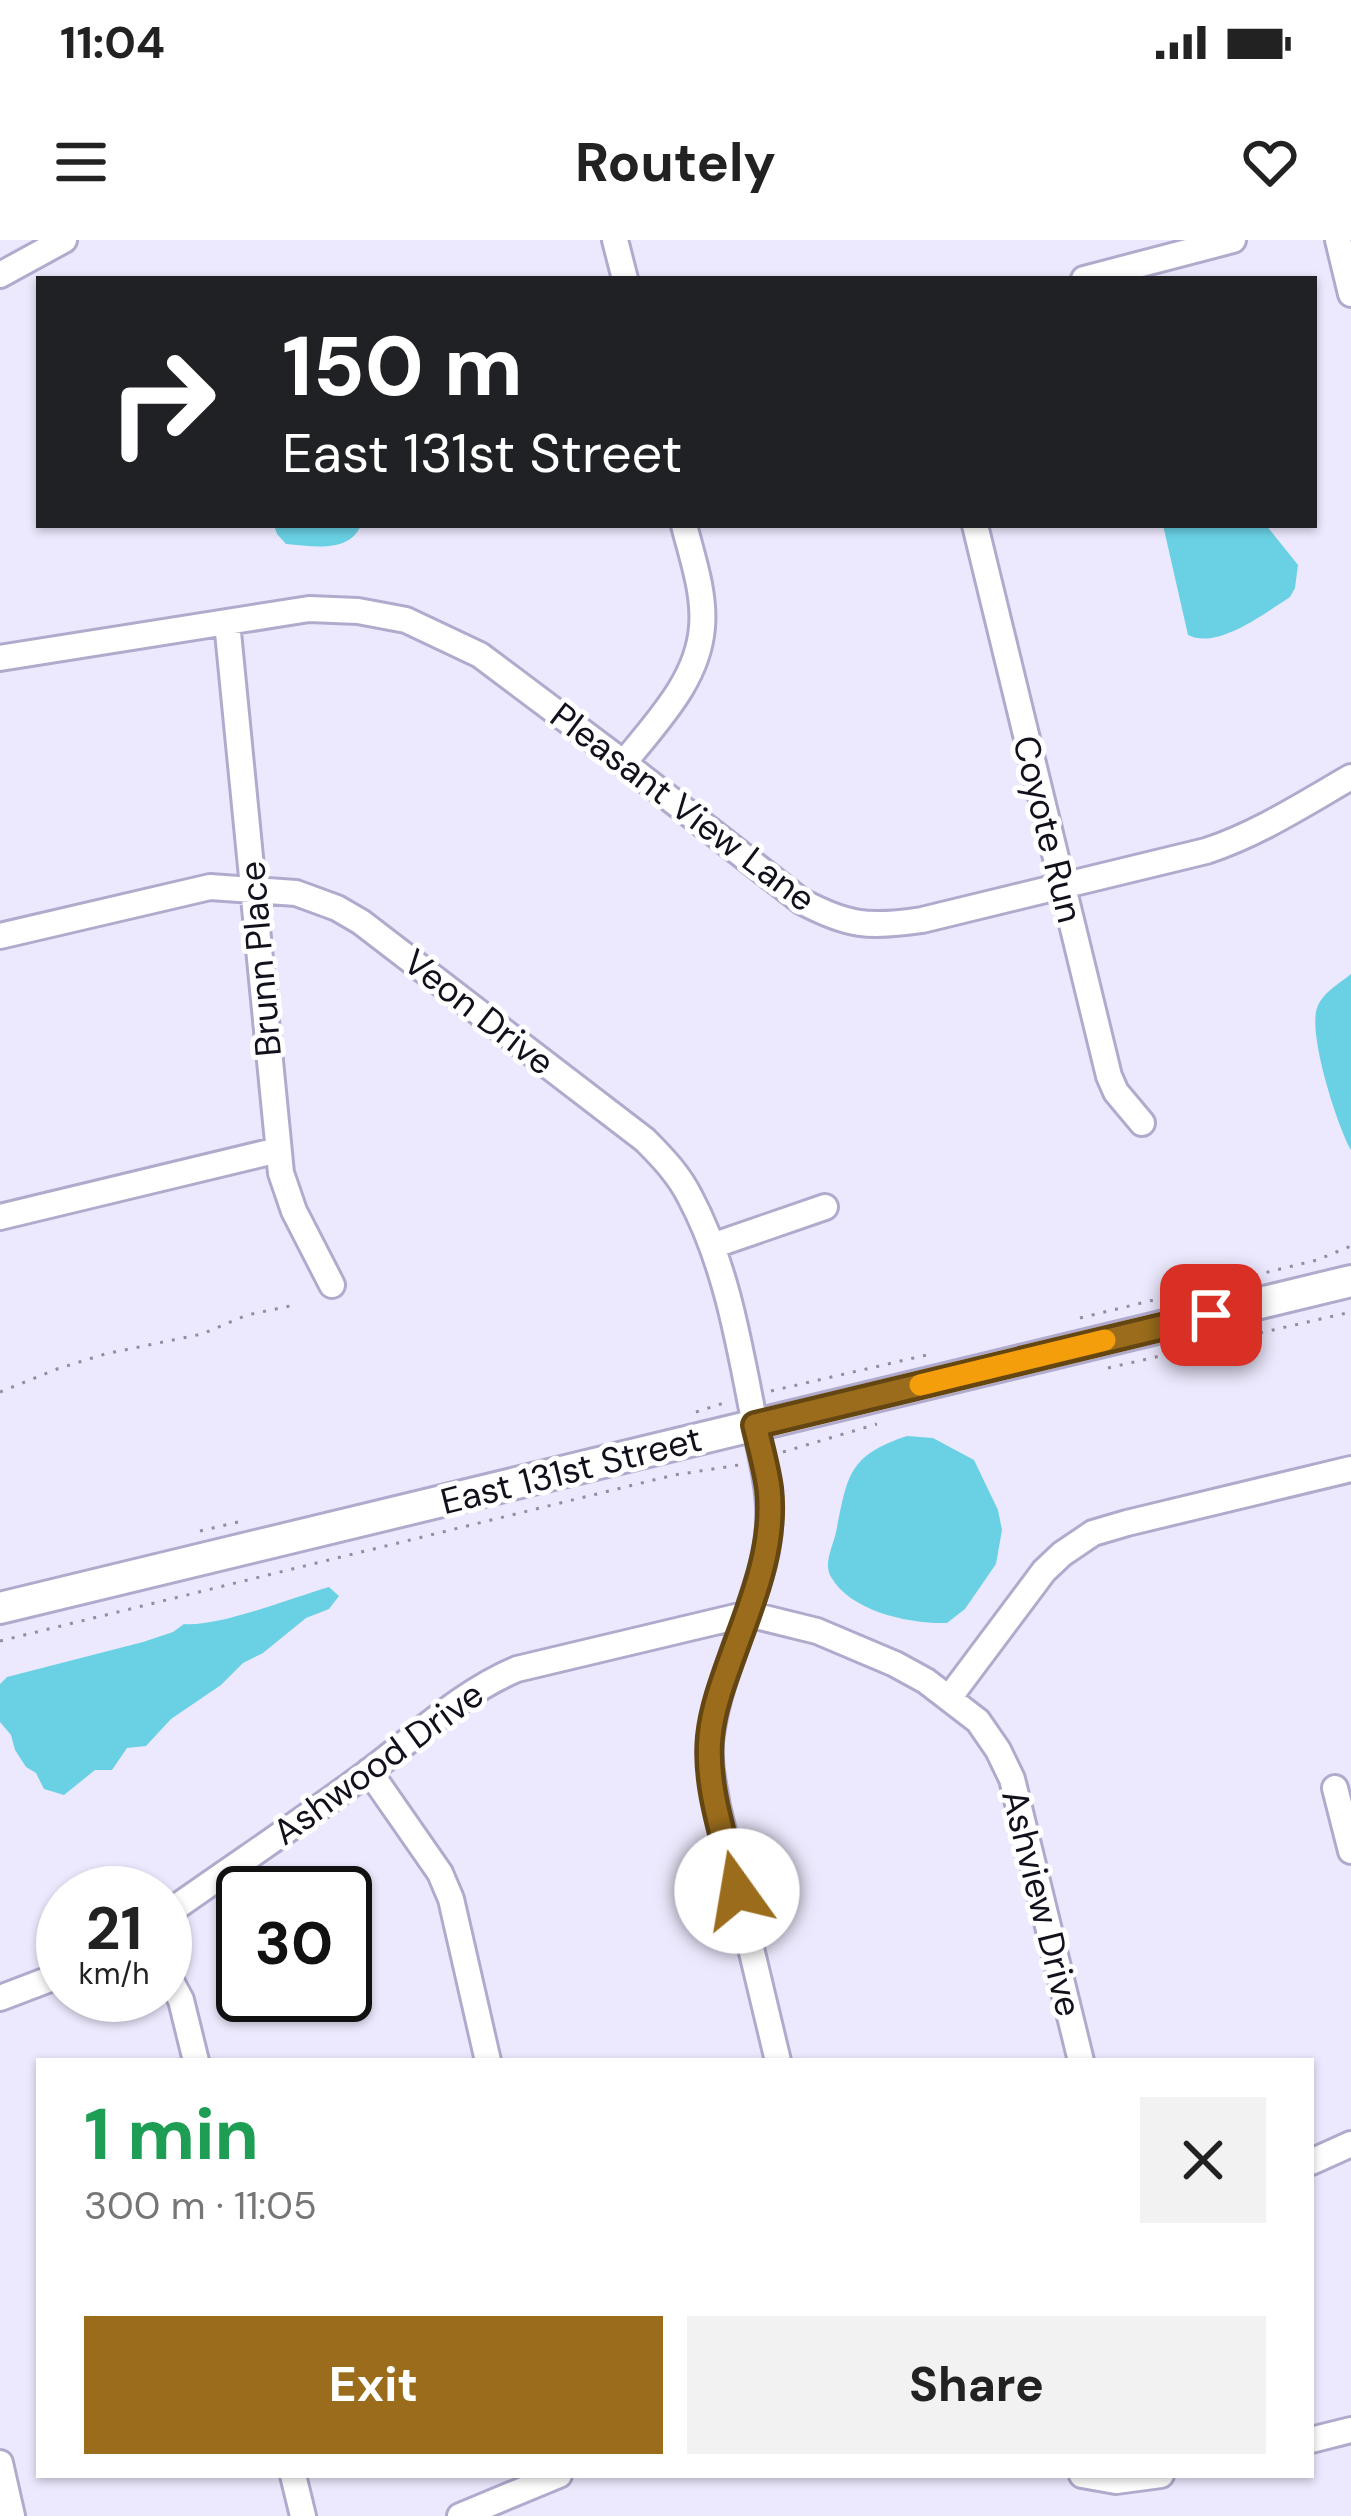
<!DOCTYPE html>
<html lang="en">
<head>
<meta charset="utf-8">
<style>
  :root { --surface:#fff; --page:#f2f2f2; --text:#222; --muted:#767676; --accent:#9a6c1c }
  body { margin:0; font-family:"DM Sans",sans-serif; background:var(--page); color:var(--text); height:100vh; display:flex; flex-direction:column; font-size:45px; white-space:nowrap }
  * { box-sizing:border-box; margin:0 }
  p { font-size:39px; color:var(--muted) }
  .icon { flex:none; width:66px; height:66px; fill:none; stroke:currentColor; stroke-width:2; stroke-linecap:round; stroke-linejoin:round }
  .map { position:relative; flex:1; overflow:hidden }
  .side { position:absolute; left:36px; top:1818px; width:1278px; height:420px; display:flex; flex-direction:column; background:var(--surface); border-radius:0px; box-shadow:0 3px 9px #0004 }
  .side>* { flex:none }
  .guide { position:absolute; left:36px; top:36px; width:1281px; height:252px; border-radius:0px; box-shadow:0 3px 9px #0004; background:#202124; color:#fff; overflow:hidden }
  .speed { position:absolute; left:36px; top:1626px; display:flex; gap:24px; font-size:60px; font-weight:700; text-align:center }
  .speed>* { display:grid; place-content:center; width:156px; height:156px; border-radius:50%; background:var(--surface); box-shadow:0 3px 9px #0004; line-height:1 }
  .speed small { font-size:30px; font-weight:400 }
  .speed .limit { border:6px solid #111; border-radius:18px; background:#fff; color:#111 }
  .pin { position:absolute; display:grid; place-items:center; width:102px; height:102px; color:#fff; margin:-51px; border-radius:24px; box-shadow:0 6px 18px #0006 }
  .me { position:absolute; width:132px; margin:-66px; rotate:347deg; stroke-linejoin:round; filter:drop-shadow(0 0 9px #0008) }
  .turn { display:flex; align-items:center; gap:42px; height:252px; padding:0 48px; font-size:54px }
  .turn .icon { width:156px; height:156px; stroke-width:2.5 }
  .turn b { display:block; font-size:84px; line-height:102px }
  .round { display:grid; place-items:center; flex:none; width:126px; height:126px; border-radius:0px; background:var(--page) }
  .head { display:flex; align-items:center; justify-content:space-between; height:204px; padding:0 48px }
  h1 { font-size:72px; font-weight:700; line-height:90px; color:#1e9e55 }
  .action { display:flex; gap:24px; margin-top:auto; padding:24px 48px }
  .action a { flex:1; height:138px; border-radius:0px; background:var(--accent); color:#fff; font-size:48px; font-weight:700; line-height:138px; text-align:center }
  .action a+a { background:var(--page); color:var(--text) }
  .status { display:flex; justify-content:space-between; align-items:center; height:84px; padding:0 60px; background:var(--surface); direction:ltr }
  .status svg { height:33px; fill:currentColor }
  header { display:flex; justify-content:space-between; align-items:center; height:156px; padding:0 48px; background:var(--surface); font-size:54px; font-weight:700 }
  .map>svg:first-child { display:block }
</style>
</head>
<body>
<div class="status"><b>11:04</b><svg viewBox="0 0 49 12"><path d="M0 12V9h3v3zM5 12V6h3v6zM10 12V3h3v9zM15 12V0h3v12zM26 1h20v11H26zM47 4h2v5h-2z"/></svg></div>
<header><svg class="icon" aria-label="menu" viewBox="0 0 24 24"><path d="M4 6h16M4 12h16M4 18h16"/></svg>Routely<svg class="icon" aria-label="heart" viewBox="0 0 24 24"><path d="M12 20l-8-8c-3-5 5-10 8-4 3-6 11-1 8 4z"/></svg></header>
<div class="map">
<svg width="1351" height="2276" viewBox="0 0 1351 2276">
  <rect width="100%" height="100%" fill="#ece9fe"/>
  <!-- water -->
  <path fill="#6ad1e5" d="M 274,285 L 361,285 C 349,314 312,306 286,304 L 277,294 Z
    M 1163,285 L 1266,285 L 1298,325 L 1295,348 L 1290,357 C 1265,373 1217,410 1188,395 Z
    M 1351,734 L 1351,910 C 1337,885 1308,795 1317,768 C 1323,752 1339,744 1351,734 Z
    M 907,1196 L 933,1198 L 974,1220 L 998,1270 L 1002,1290 L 996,1324 L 965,1369 L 947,1383 C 910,1384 851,1372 831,1337 C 823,1324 833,1306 836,1292 C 848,1236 847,1216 907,1196 Z
    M 329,1347 L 339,1356 L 329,1369 L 306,1378 L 263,1413 L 243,1423 L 221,1445 L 171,1479 L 146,1506 L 127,1508 L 112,1530 L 95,1530 L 64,1555 L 44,1549 L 36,1533 L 26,1527 L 15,1510 L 11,1495 L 0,1482 L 0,1444 L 7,1437 L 143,1402 L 173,1392 L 184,1384 C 219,1387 291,1358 329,1347 Z"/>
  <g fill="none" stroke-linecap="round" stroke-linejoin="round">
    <defs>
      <path id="minor" d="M 615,0 L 625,39
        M 1338,0 L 1351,54
        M 0,35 L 64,0
        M 1084,39 L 1233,0
        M 975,285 L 1109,836 L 1116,852 L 1142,883
        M 227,382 L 281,933 L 294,971 L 332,1045
        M 0,418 L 309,369 L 358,371 L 406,380 L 480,415 L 624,523 L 801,661 C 848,686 869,688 922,680 L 1206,611 C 1258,594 1304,564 1351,537
        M 624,523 C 656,482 698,441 702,387 C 705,353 692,317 684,285
        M 0,696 L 210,647 L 296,653 L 337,668 L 361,682 L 645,900 C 663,918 679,935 690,957 C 727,1026 740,1109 755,1185 C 764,1228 775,1267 766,1311 C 753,1373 720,1431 711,1494 C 707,1518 713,1543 717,1566 L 778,1821
        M 0,977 L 278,910
        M 712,1006 L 825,967
        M 949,1458 L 1044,1331 L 1062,1314 L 1093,1293 L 1127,1283 L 1351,1229
        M 369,1531 L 440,1633 L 451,1659 L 488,1821
        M 1335,1548 L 1351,1611
        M 165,1675 C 234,1626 304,1580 371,1530 C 419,1494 462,1452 517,1429 L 748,1374 L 817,1391 L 895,1424 L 926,1441 L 978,1481 L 998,1510 L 1012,1539 L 1081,1821
        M 165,1730 L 181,1760 L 196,1821
        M 0,1758 L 63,1734
        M 1311,1922 L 1351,1904
        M 1311,2200 L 1351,2190
        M 0,2223 L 12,2276
        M 293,2235 L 303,2276
        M 1082,2235 L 1116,2241 L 1161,2235
        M 460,2276 L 559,2235"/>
      <path id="tertiary" d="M 0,1368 L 1351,1041"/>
    </defs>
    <!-- minor casing -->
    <use href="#minor" stroke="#b0abcd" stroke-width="30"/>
    <!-- tertiary casing -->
    <use href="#tertiary" stroke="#b0abcd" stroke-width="36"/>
    <!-- path -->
    <path stroke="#918e9f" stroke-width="3" stroke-dasharray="3 9" stroke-linecap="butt" d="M 1080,1078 L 1317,1020 L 1351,1006
      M 1108,1128 L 1351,1072
      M 771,1151 L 931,1114
      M 0,1152 L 57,1129 L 105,1114 L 202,1094 L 247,1075 L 290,1066
      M 696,1172 L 727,1162
      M 783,1212 L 877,1184
      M 200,1291 L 238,1282
      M 0,1401 L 674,1235 L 739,1225"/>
    <!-- minor -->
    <use href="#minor" stroke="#fff" stroke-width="24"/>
    <!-- tertiary -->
    <use href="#tertiary" stroke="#fff" stroke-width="30"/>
  </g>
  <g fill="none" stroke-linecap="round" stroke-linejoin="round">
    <defs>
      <path id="route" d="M 737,1651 C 726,1603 705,1548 710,1497 C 713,1465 727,1431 738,1400 C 756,1352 775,1300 769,1248 C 766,1227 760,1206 755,1185 L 1211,1075"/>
    </defs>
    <!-- route casing -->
    <use href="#route" stroke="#644612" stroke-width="30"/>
    <!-- route -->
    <use href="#route" stroke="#9a6c1c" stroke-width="21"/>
    <!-- slow -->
    <path stroke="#f59e0b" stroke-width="21" d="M 920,1145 L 1105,1100"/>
  </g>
  <g text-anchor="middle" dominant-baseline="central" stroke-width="10" stroke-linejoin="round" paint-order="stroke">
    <!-- street labels -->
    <g font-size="36" fill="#13101c" stroke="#fff">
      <text transform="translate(683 567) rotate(37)">Pleasant View Lane</text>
      <text transform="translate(1048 589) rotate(76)">Coyote Run</text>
      <text transform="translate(260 719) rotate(-95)">Brunn Place</text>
      <text transform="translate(479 772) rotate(38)">Veon Drive</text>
      <text transform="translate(571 1230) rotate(-14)">East 131st Street</text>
      <text transform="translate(378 1523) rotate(-36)">Ashwood Drive</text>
      <text transform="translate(1042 1663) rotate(76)">Ashview Drive</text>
    </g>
  </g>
</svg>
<div class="speed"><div>21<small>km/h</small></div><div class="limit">30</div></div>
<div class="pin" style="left:1211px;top:1075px;background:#d93025"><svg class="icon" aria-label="arrive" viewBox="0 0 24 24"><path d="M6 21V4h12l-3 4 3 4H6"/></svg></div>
<svg class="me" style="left:737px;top:1651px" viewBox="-20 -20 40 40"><circle r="19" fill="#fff"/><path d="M0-13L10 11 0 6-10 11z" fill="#9a6c1c"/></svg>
<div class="guide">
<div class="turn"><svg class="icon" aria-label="right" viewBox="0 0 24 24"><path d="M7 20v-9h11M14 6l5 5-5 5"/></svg><div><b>150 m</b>East 131st Street</div></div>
</div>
<section class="side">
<div class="head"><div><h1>1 min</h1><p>300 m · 11:05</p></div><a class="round"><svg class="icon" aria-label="close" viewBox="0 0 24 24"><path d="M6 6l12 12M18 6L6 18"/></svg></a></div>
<div class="action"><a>Exit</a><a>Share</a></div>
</section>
</div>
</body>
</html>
